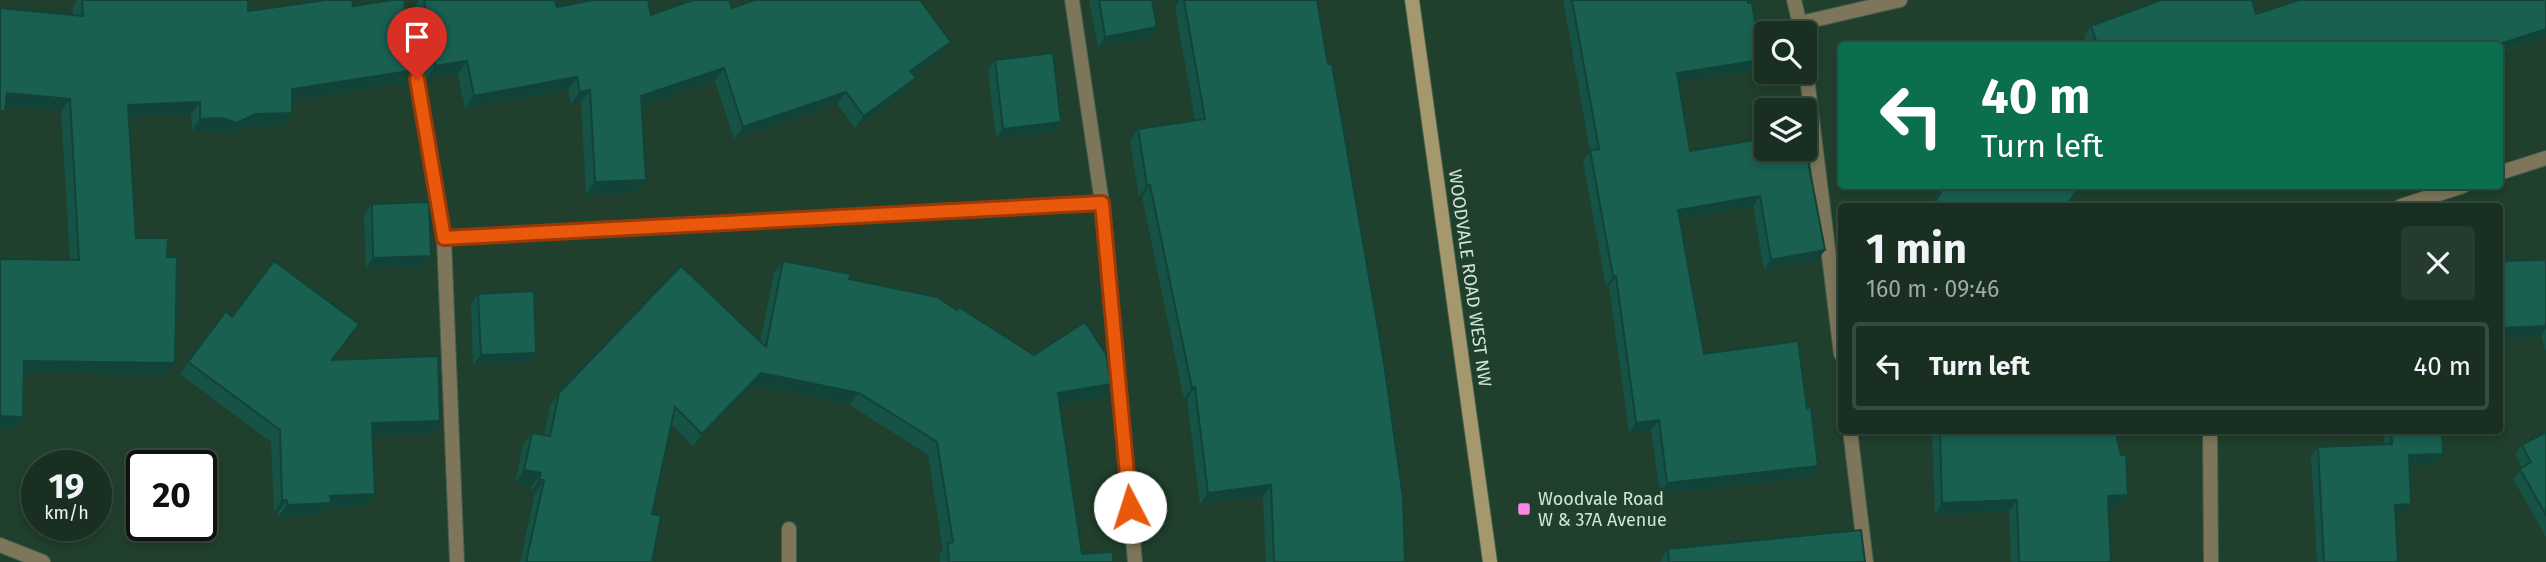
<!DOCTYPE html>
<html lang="en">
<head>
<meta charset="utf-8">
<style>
  :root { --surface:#182f21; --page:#253b2e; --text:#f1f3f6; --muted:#9fa9a5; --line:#364a3f }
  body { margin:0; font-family:"Fira Sans",sans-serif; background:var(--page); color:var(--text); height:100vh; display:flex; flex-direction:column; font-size:26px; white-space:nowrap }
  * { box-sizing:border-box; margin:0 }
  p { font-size:23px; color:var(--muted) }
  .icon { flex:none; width:38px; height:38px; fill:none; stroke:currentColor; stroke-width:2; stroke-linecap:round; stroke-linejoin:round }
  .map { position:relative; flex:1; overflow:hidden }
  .sheet { position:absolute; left:1838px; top:203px; width:665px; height:231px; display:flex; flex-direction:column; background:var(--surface); border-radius:7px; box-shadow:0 4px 10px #0003,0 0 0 2px var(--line) }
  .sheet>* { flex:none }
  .top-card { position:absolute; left:1838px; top:42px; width:665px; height:147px; border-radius:7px; box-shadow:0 4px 10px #0003,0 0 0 2px var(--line); background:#0b6e4f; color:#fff; overflow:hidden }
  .controls { position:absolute; left:1754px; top:21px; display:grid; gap:14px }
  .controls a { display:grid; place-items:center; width:63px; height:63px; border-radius:7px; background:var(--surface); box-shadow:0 4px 10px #0003,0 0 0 2px var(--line); font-size:35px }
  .speed { position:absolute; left:21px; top:450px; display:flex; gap:14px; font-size:35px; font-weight:700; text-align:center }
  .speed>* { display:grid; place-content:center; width:91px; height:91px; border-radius:50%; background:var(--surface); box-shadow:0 4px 10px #0003,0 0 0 2px var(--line); line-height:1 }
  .speed small { font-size:18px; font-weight:400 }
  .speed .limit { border:4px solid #111; border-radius:10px; background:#fff; color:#111 }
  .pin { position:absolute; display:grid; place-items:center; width:60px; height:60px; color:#fff; margin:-72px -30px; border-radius:50% 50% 50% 0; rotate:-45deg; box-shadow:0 0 7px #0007 }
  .pin .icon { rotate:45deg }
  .me { position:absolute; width:77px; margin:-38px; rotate:355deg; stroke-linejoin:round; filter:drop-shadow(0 0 5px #0008) }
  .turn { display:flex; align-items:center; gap:24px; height:147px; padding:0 28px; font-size:32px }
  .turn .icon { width:91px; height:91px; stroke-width:2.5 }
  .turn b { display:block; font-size:49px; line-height:60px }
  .round { display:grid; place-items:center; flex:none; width:74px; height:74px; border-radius:7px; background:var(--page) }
  .overview { display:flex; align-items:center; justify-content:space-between; height:119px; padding:0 28px }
  h1 { font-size:42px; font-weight:700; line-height:52px }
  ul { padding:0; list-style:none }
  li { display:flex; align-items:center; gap:21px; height:88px; margin:0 14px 10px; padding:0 14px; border:4px solid var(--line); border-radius:7px }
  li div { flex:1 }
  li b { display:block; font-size:26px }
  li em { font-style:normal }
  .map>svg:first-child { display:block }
</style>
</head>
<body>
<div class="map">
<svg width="2546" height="562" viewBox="0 0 2546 562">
  <rect width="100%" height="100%" fill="#203f2c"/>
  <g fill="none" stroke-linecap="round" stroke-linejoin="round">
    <defs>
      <path id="lane" d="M 1072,0 L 1102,203 L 1135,562
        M 1794,0 L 1802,33
        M 1801,23 L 1900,0
        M 413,53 L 444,238 L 457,562
        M 1804,53 L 1841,354
        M 444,238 L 1102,203
        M 1850,430 L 1866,562"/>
      <path id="street" d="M 2499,173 L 2546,158
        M 2401,206 L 2463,186
        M 2210,430 L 2211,562
        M 789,529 L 789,562
        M 0,545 L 43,562"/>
      <path id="secondary" d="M 1412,0 L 1490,562"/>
    </defs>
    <!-- lane casing -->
    <use href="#lane" stroke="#405d4b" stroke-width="16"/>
    <!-- street casing -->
    <use href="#street" stroke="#405d4b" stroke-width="16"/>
    <!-- secondary casing -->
    <use href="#secondary" stroke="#405d4b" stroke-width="16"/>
    <!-- lane -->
    <use href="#lane" stroke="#7d765a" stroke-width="14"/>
    <!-- street -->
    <use href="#street" stroke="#7d765a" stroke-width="14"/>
    <!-- secondary -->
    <use href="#secondary" stroke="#a4986c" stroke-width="14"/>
  </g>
  <!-- wall -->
  <path fill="#165346" d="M 77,0 L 248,0 L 248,11 L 353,6 L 407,82 L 292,100 L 292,113 L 284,126 L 247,127 L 229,135 L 213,131 L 192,131 L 191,114 L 128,117 L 136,238 L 167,375 L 24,373 L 23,417 L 14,429 L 0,429 L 70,260 L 61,111 L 5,106 L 0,8 L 73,15 L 73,7 Z
    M 419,0 L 555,0 L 557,7 L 651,15 L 732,8 L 951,42 L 942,55 L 914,75 L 916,78 L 907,91 L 855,128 L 837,104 L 734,139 L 715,81 L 642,106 L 646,180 L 637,192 L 586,195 L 581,102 L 571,104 L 568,90 L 465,108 L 458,74 L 426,79 L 414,7 Z
    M 1089,0 L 1152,0 L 1157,27 L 1150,38 L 1098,47 Z
    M 1180,0 L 1226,0 L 1405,562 L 1266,562 L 1263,497 L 1200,504 L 1187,399 L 1184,399 L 1142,197 L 1139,197 L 1130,141 L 1138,129 L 1195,120 L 1175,7 Z
    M 1563,0 L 1748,0 L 1754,71 L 1678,82 L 1690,151 L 1766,138 L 1818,260 L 1764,270 L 1753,206 L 1679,219 L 1704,354 L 1811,477 L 1660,494 L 1651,430 L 1629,433 L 1609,286 L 1606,287 L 1583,161 L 1590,151 Z
    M 2161,0 L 2252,0 L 2256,14 L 2299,0 L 2546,0 L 2546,37 L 2505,51 L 2507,59 L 2499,70 L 2499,46 L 2087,46 L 2084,37 L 2091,26 Z
    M 995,60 L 1061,122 L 1053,132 L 996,139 L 988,70 Z
    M 1942,186 L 2079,186 L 2067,206 L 1931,206 Z
    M 372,204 L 431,256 L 424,267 L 366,268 L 364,214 Z
    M 2546,260 L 2546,353 L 2541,336 Z
    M 783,261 L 957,310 L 1102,397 L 1060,404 L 1082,554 L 1113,562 L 940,562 L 939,555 L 943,550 L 928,455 L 850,405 L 752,385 L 693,446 L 671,424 L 652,514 L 652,562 L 520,562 L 535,493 L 530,492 L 532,486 L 515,483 L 523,445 L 532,433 L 544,435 L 550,406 L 559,393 L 760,342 L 774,273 Z
    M 478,294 L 529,363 L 473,365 L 471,304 Z
    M 226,311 L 232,317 L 332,360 L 440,421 L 432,433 L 372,435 L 366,506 L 328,508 L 322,515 L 278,517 L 278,512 L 274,512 L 271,442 L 180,374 Z
    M 1932,430 L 2117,430 L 2120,506 L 2109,506 L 2111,562 L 2011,562 L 2009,511 L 1935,514 Z
    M 2384,430 L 2442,430 L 2443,454 L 2436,464 L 2409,465 L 2404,514 L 2396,515 L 2398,562 L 2317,562 L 2311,457 L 2318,447 L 2384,445 Z
    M 2546,432 L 2546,537 L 2513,479 L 2522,468 L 2515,455 L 2522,445 Z
    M 1668,549 L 1865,562 L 1661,562 L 1661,559 Z"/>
  <!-- shaded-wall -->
  <path fill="#124339" d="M 1157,27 L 1150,38 L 1098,47 L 1105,37 Z
    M 2546,29 L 2546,37 L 2499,52 L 2503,43 Z
    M 951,42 L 942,55 L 902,83 L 910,71 Z
    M 2507,59 L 2500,70 L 2499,70 L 2499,62 Z
    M 1761,60 L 1754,71 L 1669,84 L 1677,73 Z
    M 467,61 L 458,74 L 426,79 L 435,66 Z
    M 724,68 L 715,81 L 632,109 L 641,96 Z
    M 416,70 L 407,82 L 283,102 L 292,89 Z
    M 577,77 L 568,90 L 465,108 L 474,96 Z
    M 916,78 L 907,91 L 855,128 L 864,116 Z
    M 590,90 L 581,102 L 571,104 L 580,92 Z
    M 846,92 L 837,104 L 734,139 L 743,127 Z
    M 7,93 L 70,99 L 61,111 L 0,105 Z
    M 200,102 L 191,114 L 119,117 L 128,105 Z
    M 0,111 L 5,111 L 0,118 Z
    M 292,113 L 284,126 L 247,127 L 229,135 L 213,131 L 192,131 L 200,119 L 255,114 Z
    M 1061,122 L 1053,132 L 996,139 L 1003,129 Z
    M 646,180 L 637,192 L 586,195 L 595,182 Z
    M 1150,185 L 1142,197 L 1139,197 L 1147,186 Z
    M 1760,196 L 1753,206 L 1671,220 L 1678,210 Z
    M 1825,250 L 1818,260 L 1764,270 L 1771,260 Z
    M 431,256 L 424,267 L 366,268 L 373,258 Z
    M 1613,276 L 1616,276 L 1609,286 L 1606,287 Z
    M 2546,326 L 2546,329 L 2541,336 L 2499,338 L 2499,328 Z
    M 536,353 L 529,363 L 473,365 L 481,355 Z
    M 24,361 L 175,363 L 167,375 L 15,373 Z
    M 761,373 L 859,393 L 850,405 L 752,385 L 693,446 L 702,434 Z
    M 1111,384 L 1102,397 L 1049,406 L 1058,393 Z
    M 1195,387 L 1187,399 L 1184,399 L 1192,388 Z
    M 0,416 L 23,417 L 14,429 L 0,429 Z
    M 1659,420 L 1651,430 L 1629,433 L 1636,423 Z
    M 440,421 L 432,433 L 364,435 L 372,423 Z
    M 2443,454 L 2436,464 L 2402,466 L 2409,455 Z
    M 1818,466 L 1811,477 L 1660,494 L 1667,483 Z
    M 524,470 L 541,473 L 532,486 L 515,483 Z
    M 539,480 L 544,480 L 535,493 L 530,492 Z
    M 1271,485 L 1263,497 L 1200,504 L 1208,493 Z
    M 375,494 L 366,506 L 328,508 L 322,515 L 278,517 L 287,505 L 330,496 Z
    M 2128,495 L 2120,506 L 2101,506 L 2108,496 Z
    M 282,500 L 287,500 L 278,512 L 274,512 Z
    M 2017,500 L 2009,511 L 1935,514 L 1942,503 Z
    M 2411,504 L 2404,514 L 2388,515 L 2395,505 Z"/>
  <!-- building -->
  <path fill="#196051" stroke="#124339" stroke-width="2" d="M 82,0 L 248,0 L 248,11 L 326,0 L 352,0 L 353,6 L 392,0 L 404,0 L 416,70 L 292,89 L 292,113 L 255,114 L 237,123 L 222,118 L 200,119 L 200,102 L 128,105 L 136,238 L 168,238 L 167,257 L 177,257 L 175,363 L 24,361 L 23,417 L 0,416 L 0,259 L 79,260 L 70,99 L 7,93 L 5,111 L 0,111 L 0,8 L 83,16 Z
    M 424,0 L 555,0 L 557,7 L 593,0 L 648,0 L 651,15 L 693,0 L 729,0 L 732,8 L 755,0 L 920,0 L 951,42 L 910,71 L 916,78 L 864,116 L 846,92 L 743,127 L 724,68 L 641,96 L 646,180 L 595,182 L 590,90 L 580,92 L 577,77 L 474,96 L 467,61 L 435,66 Z
    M 1099,0 L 1152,0 L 1157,27 L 1105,37 Z
    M 1184,0 L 1317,0 L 1328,64 L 1332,64 L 1384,363 L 1403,498 L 1405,562 L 1274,562 L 1271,485 L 1208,493 L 1195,387 L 1192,388 L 1150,185 L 1147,186 L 1138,129 L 1205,119 Z
    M 1572,0 L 1748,0 L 1748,3 L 1752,3 L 1761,60 L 1677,73 L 1690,151 L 1766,138 L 1766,149 L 1804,149 L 1804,140 L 1825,250 L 1771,260 L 1760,196 L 1678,210 L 1704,354 L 1798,341 L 1807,408 L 1811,407 L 1818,466 L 1667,483 L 1659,420 L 1636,423 L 1616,276 L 1613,276 L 1590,150 L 1599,149 Z
    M 2161,0 L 2252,0 L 2256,14 L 2299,0 L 2546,0 L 2546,29 L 2503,43 L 2507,59 L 2499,62 L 2499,46 L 2098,46 L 2091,26 Z
    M 1053,53 L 1061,122 L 1003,129 L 995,60 Z
    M 1944,186 L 2079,186 L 2067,206 L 1933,206 Z
    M 429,202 L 431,256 L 373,258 L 372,204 Z
    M 2546,260 L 2546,326 L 2499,328 L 2499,261 Z
    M 274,261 L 359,324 L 332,360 L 438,356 L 440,421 L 372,423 L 375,494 L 330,496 L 331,503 L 287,505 L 287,500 L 282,500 L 280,430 L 188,362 L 226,311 L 232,317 Z
    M 783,261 L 851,274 L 849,279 L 937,297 L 957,310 L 959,307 L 1034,355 L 1085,322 L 1106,354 L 1111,384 L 1058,393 L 1082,554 L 1113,552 L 1113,562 L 949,562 L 948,543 L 953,542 L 937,442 L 859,393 L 761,373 L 702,434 L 675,407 L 652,514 L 661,516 L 652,562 L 526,562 L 544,480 L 539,480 L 541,473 L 524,470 L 532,433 L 550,436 L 559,393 L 681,266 L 766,347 Z
    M 534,291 L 536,353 L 481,355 L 478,294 Z
    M 1940,430 L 2117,430 L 2117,438 L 2121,455 L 2126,455 L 2128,495 L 2108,496 L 2111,562 L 2019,562 L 2017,500 L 1942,503 Z
    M 2391,430 L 2442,430 L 2443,454 L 2409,455 L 2411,504 L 2395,505 L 2398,562 L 2324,562 L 2318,447 L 2392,444 Z
    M 2546,432 L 2546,515 L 2520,469 L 2531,462 L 2522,445 Z
    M 1861,530 L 1865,562 L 1669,562 L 1668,549 Z"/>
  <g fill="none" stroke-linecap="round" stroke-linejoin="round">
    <defs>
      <path id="route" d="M 417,79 L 444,238 L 1102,203 L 1130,507"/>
    </defs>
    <!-- route casing -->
    <use href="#route" stroke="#983908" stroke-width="18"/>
    <!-- route -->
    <use href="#route" stroke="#ea580c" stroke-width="12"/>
  </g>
  <!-- markers -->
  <rect fill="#fc86e4" stroke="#203f2c" stroke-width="2.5" x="1517" y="502" width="14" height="14" rx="3.5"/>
  <g text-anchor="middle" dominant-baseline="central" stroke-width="7" stroke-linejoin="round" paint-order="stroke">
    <!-- street labels -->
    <g font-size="18" fill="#d2e4d8" stroke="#203f2c">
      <text transform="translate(1470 278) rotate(82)">WOODVALE ROAD WEST NW</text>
    </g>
    <!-- poi labels -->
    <g font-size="18" fill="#d2e4d8" stroke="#203f2c" text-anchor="start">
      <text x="1538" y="499">Woodvale Road<tspan x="1538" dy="21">W &amp; 37A Avenue</tspan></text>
    </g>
  </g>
</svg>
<div class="controls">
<a><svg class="icon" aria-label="search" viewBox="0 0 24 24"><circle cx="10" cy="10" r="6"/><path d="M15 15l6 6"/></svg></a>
<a><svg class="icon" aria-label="layers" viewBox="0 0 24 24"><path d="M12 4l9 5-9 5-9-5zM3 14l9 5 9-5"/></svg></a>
</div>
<div class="speed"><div>19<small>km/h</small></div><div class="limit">20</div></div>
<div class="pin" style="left:417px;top:79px;background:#d93025"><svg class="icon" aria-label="arrive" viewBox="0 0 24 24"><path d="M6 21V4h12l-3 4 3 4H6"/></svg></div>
<svg class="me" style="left:1130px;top:507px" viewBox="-20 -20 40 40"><circle r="19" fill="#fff"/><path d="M0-13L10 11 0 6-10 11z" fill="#ea580c"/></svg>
<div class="top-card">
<div class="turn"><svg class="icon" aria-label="left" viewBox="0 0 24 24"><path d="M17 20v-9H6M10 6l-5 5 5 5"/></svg><div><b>40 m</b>Turn left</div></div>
</div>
<section class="sheet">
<div class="overview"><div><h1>1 min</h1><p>160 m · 09:46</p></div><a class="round"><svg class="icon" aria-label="close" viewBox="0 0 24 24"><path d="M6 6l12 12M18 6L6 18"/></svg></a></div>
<ul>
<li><svg class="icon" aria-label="left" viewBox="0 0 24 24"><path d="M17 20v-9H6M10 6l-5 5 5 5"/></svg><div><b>Turn left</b></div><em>40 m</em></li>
</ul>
</section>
</div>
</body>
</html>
